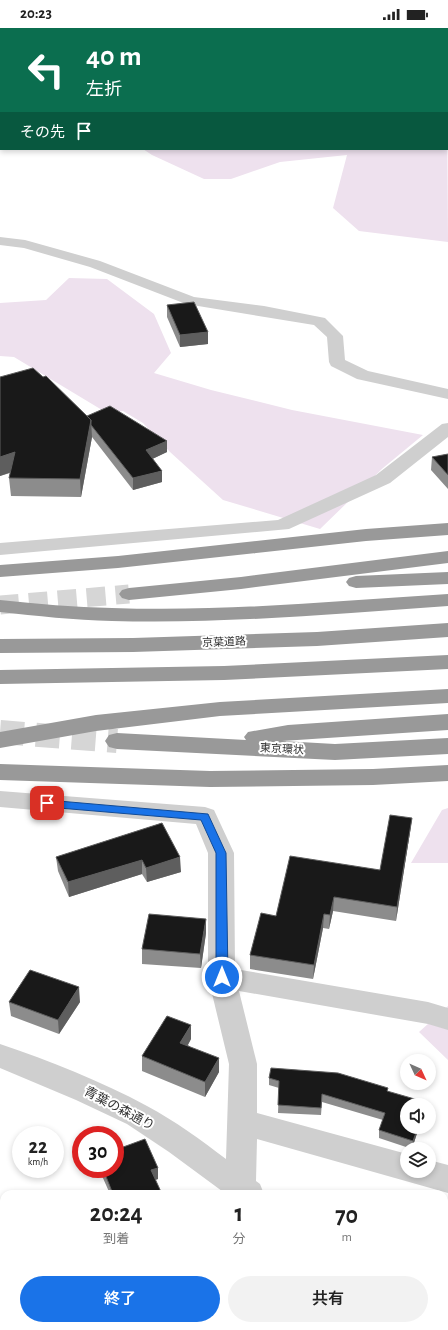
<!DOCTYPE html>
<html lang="ja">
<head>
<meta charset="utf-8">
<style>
  :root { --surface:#fff; --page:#f2f2f2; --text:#222; --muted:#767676; --accent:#1a73e8 }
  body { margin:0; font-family:"Alegreya Sans","Noto Sans JP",sans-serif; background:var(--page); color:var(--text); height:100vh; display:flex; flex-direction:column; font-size:15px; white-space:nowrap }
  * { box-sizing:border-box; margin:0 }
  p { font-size:13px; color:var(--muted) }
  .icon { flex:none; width:22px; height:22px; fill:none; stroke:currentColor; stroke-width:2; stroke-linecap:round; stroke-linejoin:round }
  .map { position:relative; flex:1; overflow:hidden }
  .side { position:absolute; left:0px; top:1162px; width:448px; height:140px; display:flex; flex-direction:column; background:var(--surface); border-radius:12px 12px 0 0; box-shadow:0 2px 6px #0003 }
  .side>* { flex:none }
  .top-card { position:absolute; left:0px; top:0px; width:448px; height:122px; box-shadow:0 2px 6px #0003; background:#0b6e4f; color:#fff; overflow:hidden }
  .needle { width:26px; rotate:134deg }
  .tools { position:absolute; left:400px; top:1026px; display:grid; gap:8px }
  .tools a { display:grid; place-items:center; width:36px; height:36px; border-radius:50%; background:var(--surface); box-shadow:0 2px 6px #0003; font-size:20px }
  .speed { position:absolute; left:12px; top:1098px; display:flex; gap:8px; font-size:20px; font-weight:700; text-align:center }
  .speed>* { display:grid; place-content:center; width:52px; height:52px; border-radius:50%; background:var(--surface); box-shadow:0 2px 6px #0003; line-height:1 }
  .speed small { font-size:10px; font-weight:400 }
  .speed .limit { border:6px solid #d22; background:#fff; color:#111 }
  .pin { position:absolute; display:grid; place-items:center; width:34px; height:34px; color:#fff; margin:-17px; border-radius:8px; box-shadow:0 2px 6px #0006 }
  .me { position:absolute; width:44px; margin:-22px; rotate:0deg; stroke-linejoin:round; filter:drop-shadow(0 0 3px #0008) }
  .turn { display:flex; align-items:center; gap:14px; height:84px; padding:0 20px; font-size:18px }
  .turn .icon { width:52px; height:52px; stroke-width:2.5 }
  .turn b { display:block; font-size:28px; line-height:34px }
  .then { display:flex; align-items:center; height:38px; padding:0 20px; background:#0003; gap:8px; font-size:15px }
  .eta { display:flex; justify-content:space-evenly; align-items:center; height:68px; text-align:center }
  .eta b { font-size:24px; font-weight:600; line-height:28px }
  .button { display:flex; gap:8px; margin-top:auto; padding:8px 20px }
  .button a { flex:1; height:46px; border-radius:24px; background:var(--accent); color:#fff; font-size:16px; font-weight:600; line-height:46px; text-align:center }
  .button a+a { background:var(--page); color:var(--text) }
  .status { display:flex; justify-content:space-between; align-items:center; height:28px; padding:0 20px; background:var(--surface); direction:ltr }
  .status svg { height:11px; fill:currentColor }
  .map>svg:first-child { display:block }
</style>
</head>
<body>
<div class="status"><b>20:23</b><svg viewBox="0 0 49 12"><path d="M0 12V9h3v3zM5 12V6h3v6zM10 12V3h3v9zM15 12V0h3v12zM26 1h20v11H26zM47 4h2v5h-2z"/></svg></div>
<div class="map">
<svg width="448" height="1302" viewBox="0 0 448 1302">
  <rect width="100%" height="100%" fill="#fff"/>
  <!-- green -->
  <path fill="#eee1ee" d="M 447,67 L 448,214 L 359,203 L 333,180 L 347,127 L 280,134 L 231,151 L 204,151 L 152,127 L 143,121 L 447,121 Z
    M 69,250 L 107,251 L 154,286 L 171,325 L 154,345 L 211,362 L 292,382 L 423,407 L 383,440 L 320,501 L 223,472 L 170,424 L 143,395 L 123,383 L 107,385 L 14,329 L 0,328 L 0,275 L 46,272 Z
    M 448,780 L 448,835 L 411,835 L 442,782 Z
    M 448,978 L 448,1032 L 419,1004 Z"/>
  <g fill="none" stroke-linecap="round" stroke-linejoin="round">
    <!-- highway-tunnel-far1 -->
    <path stroke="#d6d6d6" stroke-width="19" stroke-dasharray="19 10" stroke-linecap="butt" d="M 0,577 L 129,566"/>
    <!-- highway-tunnel -->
    <path stroke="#d6d6d6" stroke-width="24" stroke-dasharray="24 12" stroke-linecap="butt" d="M 0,704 L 117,713"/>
    <!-- minor -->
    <path fill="#cfcfcf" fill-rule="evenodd" d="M 0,209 L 25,212 L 100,233 L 194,269 L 264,278 L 325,290 L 343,308 L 345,332 L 368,343 L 448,361 L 448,371 L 357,351 L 331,338 L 329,334 L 327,309 L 314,297 L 186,276 L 90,239 L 24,220 L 0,217 Z
      M 448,395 L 448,409 L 390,455 L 289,501 L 0,527 L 0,515 L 278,492 L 376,447 L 442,396 Z
      M 0,763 L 205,779 L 214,782 L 234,825 L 235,941 L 428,974 L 448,980 L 448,1002 L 428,996 L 239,963 L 257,1036 L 257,1085 L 407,1126 L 407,1143 L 429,1143 L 429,1132 L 448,1137 L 448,1165 L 257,1111 L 256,1153 L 260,1156 L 264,1166 L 226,1166 L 169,1124 L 127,1096 L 76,1072 L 0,1040 L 0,1016 C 50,1033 101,1053 147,1078 C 175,1093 201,1112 226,1131 L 229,1036 L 208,949 L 208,825 L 196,796 L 0,779 Z
      M 376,1298 L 413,1298 L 415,1302 L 378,1302 Z"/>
    <!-- highway -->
    <path fill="#999" fill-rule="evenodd" d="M 448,495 L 448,507 L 366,513 L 118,540 L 0,549 L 0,537 L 118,528 L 366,501 Z
      M 448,523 L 448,535 L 241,561 L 129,572 L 122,570 L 119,566 L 122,562 L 129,560 L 241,549 Z
      M 448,544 L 448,556 L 356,560 L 349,558 L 346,554 L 349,550 L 356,548 Z
      M 448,566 L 448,578 C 336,586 224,596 112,593 C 74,592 37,588 0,584 L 0,572 C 37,576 74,579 112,580 C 224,584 336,573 448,566 Z
      M 448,595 L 448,609 L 317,618 L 133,624 L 0,625 L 0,611 L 133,610 L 317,604 Z
      M 448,627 L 448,641 L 224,652 L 0,656 L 0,642 L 224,638 Z
      M 448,661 L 448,675 L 220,688 L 96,703 L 0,720 L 0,704 L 96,687 L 220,674 Z
      M 448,686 L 448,702 L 282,713 L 335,716 L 448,710 L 448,726 L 335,732 L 117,721 L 109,719 L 105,713 L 109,707 L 117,705 L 246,712 L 244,709 L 248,704 L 288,697 Z
      M 0,736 L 210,743 L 373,741 L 448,737 L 448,753 L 373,757 L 210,759 L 0,752 Z"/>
  </g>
  <!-- wall -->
  <path fill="#8c8c8c" d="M 167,277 L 208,304 L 208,316 L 180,319 L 167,289 Z
    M 0,349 L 87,388 L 167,413 L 167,424 L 152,431 L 162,454 L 133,462 L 92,409 L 81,469 L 11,468 L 9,450 L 10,445 L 0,448 Z
    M 448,426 L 448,461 L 431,442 L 432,429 Z
    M 412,790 L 410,804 L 396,893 L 333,883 L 329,901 L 323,900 L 313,951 L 250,941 L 250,927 L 276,888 L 380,842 Z
    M 162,795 L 181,844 L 147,854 L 142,846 L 69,869 L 58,843 L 56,829 Z
    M 206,905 L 201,940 L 142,936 L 142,921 Z
    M 9,974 L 80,974 L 59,1006 L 11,988 Z
    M 191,1011 L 188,1017 L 219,1044 L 205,1069 L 142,1043 L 142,1028 Z
    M 269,1050 L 388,1063 L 419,1099 L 412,1121 L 379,1110 L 379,1102 L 383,1092 L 322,1074 L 321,1087 L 278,1085 L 279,1060 L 269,1057 Z
    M 158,1140 L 158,1151 L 155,1152 L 162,1166 L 110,1166 L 99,1141 Z"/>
  <!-- shaded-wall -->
  <path fill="#5e5e5e" d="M 208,304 L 208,316 L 180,319 L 180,307 Z
    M 91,392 L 92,409 L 81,469 L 80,451 Z
    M 167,413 L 167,424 L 146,434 L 146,422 Z
    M 15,424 L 17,442 L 0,448 L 0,429 Z
    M 162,443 L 162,454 L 133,462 L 133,450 Z
    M 412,790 L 410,804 L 396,893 L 397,879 Z
    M 180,829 L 181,844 L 147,854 L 146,840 Z
    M 142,832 L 142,846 L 69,869 L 68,854 Z
    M 334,869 L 333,883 L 329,901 L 330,887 Z
    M 324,886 L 323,900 L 313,951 L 314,937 Z
    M 206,891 L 206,905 L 201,940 L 200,926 Z
    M 79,959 L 80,974 L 59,1006 L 58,992 Z
    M 191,997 L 191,1011 L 181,1029 L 180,1015 Z
    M 219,1030 L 219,1044 L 205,1069 L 205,1054 Z
    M 418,1099 L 419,1099 L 412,1121 L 413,1113 Z
    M 158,1140 L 158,1151 L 152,1153 L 151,1142 Z"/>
  <!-- building -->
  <path fill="#191919" stroke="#5e5e5e" d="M 194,274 L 208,304 L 180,307 L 167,277 Z
    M 33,340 L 43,349 L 46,348 L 91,392 L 80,451 L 9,450 L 15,424 L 0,429 L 0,349 Z
    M 110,378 L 167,413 L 146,422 L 162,443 L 133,450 L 91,397 L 91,392 L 87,388 Z
    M 448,426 L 448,447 L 432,429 Z
    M 390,787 L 412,790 L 397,879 L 334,869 L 330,887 L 324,886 L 314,937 L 250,927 L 261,885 L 276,888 L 290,828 L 380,842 Z
    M 162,795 L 180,829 L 146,840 L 142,832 L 68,854 L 56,829 Z
    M 149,886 L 206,891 L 200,926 L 142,921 Z
    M 30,942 L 79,959 L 58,992 L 9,974 Z
    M 167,988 L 191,997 L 180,1015 L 219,1030 L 205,1054 L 142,1028 Z
    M 271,1040 L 338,1045 L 388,1060 L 387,1063 L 425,1074 L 424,1077 L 407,1077 L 407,1099 L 418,1099 L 413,1113 L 379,1102 L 385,1085 L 322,1066 L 321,1080 L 278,1077 L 279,1053 L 269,1050 Z
    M 145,1111 L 158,1140 L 151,1142 L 162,1166 L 113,1166 L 103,1141 L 115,1141 L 115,1122 Z
    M 335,1298 L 356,1298 L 358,1302 L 325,1302 Z"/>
  <!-- route -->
  <path fill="#1a73e8" stroke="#114b97" d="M 47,772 L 208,786 L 226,825 L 228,949 L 226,952 L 222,953 L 218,952 L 216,949 L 216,825 L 201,792 L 47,779 L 42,775 Z"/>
  <g text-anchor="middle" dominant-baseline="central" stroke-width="4" stroke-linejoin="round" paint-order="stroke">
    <!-- street labels -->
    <g font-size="11" fill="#323232" stroke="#fff">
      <text transform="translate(224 614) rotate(-2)">京葉道路</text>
      <text transform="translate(282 721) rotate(3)">東京環状</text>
    </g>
    <!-- near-street labels -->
    <g font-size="13" fill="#323232" stroke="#fff">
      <text transform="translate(119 1081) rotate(28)">青葉の森通り</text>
    </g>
  </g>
</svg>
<div class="tools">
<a><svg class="needle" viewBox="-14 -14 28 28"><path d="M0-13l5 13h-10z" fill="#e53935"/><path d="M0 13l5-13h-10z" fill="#767676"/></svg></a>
<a><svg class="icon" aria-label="sound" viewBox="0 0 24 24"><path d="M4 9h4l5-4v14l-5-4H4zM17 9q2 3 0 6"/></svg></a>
<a><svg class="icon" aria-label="layers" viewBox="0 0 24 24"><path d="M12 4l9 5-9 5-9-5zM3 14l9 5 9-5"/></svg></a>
</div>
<div class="speed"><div>22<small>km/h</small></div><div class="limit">30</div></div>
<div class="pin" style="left:47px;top:775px;background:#d93025"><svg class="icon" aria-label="arrive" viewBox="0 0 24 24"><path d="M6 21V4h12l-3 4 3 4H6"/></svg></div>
<svg class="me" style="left:222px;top:949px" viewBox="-20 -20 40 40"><circle r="17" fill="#1a73e8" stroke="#fff" stroke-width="3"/><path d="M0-11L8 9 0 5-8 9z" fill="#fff"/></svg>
<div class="top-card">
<div class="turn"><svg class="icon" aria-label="left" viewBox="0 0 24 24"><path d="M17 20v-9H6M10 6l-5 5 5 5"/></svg><div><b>40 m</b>左折</div></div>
<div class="then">その先<svg class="icon" aria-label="arrive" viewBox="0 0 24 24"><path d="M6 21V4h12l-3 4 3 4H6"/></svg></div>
</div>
<section class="side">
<div class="eta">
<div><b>20:24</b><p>到着</p></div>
<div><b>1</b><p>分</p></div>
<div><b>70</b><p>m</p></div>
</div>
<div class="button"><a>終了</a><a>共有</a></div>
</section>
</div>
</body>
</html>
